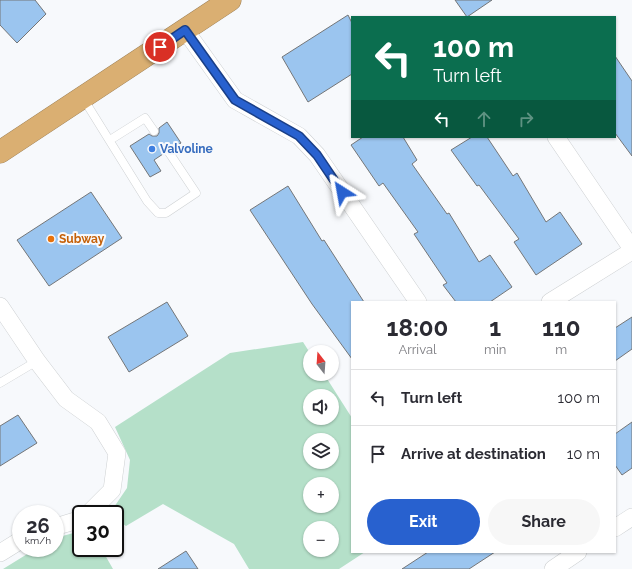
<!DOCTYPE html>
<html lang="en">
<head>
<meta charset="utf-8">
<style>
  :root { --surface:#fff; --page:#f7f7f7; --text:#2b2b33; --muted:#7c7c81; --line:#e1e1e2; --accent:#2861cf }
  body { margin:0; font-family:Raleway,sans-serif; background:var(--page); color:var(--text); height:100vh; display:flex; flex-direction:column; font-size:15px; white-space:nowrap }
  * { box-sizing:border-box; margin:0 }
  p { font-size:13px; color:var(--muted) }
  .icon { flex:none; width:22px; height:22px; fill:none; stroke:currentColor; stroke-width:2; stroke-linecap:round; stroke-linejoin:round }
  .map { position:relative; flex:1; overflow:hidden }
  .sheet { position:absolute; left:351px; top:301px; width:265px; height:252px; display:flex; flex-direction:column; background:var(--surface); border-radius:0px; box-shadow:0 1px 3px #0004 }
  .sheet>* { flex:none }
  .top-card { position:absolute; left:351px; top:16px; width:265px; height:122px; border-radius:0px; box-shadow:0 1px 3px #0004; background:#0b6e4f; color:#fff; overflow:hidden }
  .needle { width:26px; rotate:343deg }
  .controls { position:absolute; left:303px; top:345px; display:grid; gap:8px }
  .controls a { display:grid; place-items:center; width:36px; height:36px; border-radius:50%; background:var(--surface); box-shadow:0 1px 3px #0004; font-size:20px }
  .speed { position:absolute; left:12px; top:505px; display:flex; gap:8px; font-size:20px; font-weight:700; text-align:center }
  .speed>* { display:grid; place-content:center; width:52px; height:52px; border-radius:50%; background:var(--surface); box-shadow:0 1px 3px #0004; line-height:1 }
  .speed small { font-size:10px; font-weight:400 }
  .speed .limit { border:2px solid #111; border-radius:6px; background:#fff; color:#111 }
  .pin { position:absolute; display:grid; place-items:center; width:34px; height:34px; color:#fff; margin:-17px; border:2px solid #fff; border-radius:50%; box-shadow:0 1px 4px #0007 }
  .me { position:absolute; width:44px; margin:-22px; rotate:326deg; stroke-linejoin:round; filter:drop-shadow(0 0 3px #0008) }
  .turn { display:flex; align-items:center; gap:14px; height:84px; padding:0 16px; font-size:18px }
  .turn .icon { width:52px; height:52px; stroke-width:2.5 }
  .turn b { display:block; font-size:28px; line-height:34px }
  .lanes { display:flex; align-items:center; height:38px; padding:0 16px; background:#0003; justify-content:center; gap:20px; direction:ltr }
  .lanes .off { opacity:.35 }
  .eta { display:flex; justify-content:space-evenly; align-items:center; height:68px; text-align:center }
  .eta b { font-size:24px; font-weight:700; line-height:28px }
  .cta { display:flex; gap:8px; margin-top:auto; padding:8px 16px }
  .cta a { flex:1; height:46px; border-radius:24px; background:var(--accent); color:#fff; font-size:16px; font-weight:700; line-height:46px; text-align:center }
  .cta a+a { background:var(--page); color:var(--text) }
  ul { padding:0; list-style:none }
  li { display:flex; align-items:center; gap:12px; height:56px; padding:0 16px; border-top:1px solid var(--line) }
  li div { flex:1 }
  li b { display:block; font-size:15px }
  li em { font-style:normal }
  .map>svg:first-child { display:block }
</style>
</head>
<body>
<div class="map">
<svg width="632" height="569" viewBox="0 0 632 569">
  <rect width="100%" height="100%" fill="#f7f9fc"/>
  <!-- green -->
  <path fill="#b5e0c9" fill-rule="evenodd" d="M 303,342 L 310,353 L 310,374 L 324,374 L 352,418 L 352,552 L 365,552 L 339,569 L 249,569 L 234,544 L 163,504 L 126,526 L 115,518 L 115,514 L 110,513 L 127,488 L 130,460 L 115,427 L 230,353 ZM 310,396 L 332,396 L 332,418 L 310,418 ZM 310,440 L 332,440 L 332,462 L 310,462 ZM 310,484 L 332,484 L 332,506 L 310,506 ZM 310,528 L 332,528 L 332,550 L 310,550 Z
    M 81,531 L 81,548 L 101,548 L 113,569 L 3,569 L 37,548 L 55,548 L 55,538 Z"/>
  <!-- building -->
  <path fill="#9bc5ef" stroke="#747678" d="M 0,0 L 35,0 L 46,14 L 17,43 L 0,25 Z
    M 455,0 L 492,0 L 467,17 Z
    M 348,15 L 352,23 L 352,74 L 308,102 L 282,57 Z
    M 615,56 L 632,81 L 632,156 L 615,133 Z
    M 167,122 L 181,143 L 173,148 L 168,146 L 165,147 L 163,154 L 154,160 L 161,171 L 150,177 L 130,146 L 149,134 L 152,136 L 157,136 L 159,133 L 159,128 Z
    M 363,137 L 403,137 L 417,160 L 412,164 L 447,214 L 449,213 L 479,262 L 490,255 L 512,287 L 490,302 L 456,302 L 443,285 L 447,283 L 414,234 L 418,232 L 383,183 L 379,186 L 351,145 Z
    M 472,137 L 487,137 L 513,176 L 517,173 L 546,222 L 560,212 L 582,244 L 536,275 L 514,242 L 519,239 L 479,185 L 477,186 L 451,150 Z
    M 288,186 L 322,241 L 324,240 L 364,302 L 352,302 L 352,359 L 312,304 L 250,210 Z
    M 91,192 L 122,238 L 49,286 L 17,240 Z
    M 167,302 L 188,336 L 129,372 L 108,337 Z
    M 632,317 L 632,349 L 615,361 L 615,328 Z
    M 18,415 L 37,443 L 0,466 L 0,426 Z
    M 632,422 L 632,468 L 622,475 L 615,465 L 615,434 Z
    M 186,551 L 198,569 L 158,569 Z
    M 428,552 L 495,552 L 469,569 L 402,569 Z"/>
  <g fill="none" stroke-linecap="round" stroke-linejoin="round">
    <defs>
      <path id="lane" d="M 83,98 L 147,201 L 158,213 L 166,213 L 196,193 L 168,151
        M 110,140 L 145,118 L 154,131
        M 0,383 L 37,361"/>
      <path id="street" d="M 185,30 L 235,100 L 299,136 L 317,155 L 418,302
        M 556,137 L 632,249
        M 550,302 L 632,251
        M 0,306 L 37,361 L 66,399 L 98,422 L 117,453 L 112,490 L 88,514
        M 55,527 L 81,519
        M 615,528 L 632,517
        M 0,553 L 21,540
        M 553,569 L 578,552"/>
      <path id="highway" d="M 0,152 L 230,0"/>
    </defs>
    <!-- lane casing -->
    <use href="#lane" stroke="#cdd0d2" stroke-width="9"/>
    <!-- street casing -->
    <use href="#street" stroke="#cdd0d2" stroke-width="18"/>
    <!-- highway casing -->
    <use href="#highway" stroke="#997e56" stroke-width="23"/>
    <!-- lane -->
    <use href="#lane" stroke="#fff" stroke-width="8"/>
    <!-- street -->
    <use href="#street" stroke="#fff" stroke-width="17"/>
    <!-- highway -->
    <use href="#highway" stroke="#daaf72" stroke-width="22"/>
  </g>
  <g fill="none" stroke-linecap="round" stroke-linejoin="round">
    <defs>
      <path id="route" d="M 160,47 L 185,30 L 235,100 L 299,136 L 317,155 L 342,192"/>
    </defs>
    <!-- route casing -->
    <use href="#route" stroke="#1a3f87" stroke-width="10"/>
    <!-- route -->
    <use href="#route" stroke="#2861cf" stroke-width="7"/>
  </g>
  <!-- markers -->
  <circle fill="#3f7fe0" stroke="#f7f9fc" stroke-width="1.5" cx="152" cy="149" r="4"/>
  <circle fill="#e8710a" stroke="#f7f9fc" stroke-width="1.5" cx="51" cy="239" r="4"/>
  <g text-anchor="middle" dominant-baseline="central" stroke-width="4" stroke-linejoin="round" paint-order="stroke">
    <!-- shop labels -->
    <g font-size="12" font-weight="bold" fill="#366cbe" stroke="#f7f9fc" text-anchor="start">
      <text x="160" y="149">Valvoline</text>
    </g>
    <!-- food labels -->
    <g font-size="12" font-weight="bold" fill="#c56008" stroke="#f7f9fc" text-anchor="start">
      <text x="59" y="239">Subway</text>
    </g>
  </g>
</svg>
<div class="controls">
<a><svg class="needle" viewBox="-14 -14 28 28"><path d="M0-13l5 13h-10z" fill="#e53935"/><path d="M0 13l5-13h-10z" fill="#7c7c81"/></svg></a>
<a><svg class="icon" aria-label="sound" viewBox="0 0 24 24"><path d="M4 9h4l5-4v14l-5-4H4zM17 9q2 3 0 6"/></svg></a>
<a><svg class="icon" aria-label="layers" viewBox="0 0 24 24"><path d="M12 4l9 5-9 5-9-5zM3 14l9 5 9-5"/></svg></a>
<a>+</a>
<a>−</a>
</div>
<div class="speed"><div>26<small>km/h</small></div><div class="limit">30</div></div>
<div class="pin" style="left:160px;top:47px;background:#d93025"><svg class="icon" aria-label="arrive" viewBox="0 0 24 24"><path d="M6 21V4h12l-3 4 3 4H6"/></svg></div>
<svg class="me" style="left:342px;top:192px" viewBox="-20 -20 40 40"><path d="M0-17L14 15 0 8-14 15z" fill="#2861cf" stroke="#fff" stroke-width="4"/></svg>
<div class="top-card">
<div class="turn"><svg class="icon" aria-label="left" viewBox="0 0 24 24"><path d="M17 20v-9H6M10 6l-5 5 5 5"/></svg><div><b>100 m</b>Turn left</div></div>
<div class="lanes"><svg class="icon" aria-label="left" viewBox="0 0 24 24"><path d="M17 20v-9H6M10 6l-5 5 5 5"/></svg><svg class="icon off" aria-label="ahead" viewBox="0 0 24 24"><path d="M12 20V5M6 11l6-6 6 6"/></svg><svg class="icon off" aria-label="right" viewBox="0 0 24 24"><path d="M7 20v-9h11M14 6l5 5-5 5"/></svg></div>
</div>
<section class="sheet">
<div class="eta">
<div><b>18:00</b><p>Arrival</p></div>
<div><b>1</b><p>min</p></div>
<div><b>110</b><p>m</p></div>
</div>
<ul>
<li><svg class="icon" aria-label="left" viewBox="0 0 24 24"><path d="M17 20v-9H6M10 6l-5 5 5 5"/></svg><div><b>Turn left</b></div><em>100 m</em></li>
<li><svg class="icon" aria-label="arrive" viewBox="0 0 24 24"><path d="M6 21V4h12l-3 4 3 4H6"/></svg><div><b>Arrive at destination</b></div><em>10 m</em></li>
</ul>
<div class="cta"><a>Exit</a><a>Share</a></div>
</section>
</div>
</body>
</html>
